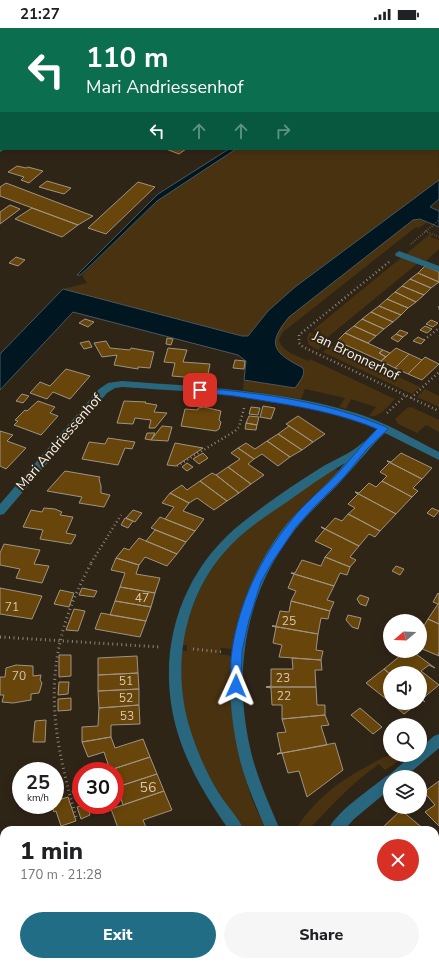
<!DOCTYPE html>
<html lang="en">
<head>
<meta charset="utf-8">
<style>
  :root { --surface:#fff; --page:#f6f6f6; --text:#202124; --muted:#757577; --accent:#226d86 }
  body { margin:0; font-family:"Nunito Sans",sans-serif; background:var(--page); color:var(--text); height:100vh; display:flex; flex-direction:column; font-size:15px; white-space:nowrap }
  * { box-sizing:border-box; margin:0 }
  p { font-size:13px; color:var(--muted) }
  .icon { flex:none; width:22px; height:22px; fill:none; stroke:currentColor; stroke-width:2; stroke-linecap:round; stroke-linejoin:round }
  .map { position:relative; flex:1; overflow:hidden }
  .sheet { position:absolute; left:0px; top:798px; width:439px; height:140px; display:flex; flex-direction:column; background:var(--surface); border-radius:12px 12px 0 0; box-shadow:0 2px 10px #0003 }
  .sheet>* { flex:none }
  .guide { position:absolute; left:0px; top:0px; width:439px; height:122px; box-shadow:0 2px 10px #0003; background:#0b6e4f; color:#fff; overflow:hidden }
  .needle { width:26px; rotate:251deg }
  .fabs { position:absolute; left:383px; top:586px; display:grid; gap:8px }
  .fabs a { display:grid; place-items:center; width:44px; height:44px; border-radius:50%; background:var(--surface); box-shadow:0 2px 10px #0003; font-size:20px }
  .speed { position:absolute; left:12px; top:734px; display:flex; gap:8px; font-size:20px; font-weight:700; text-align:center }
  .speed>* { display:grid; place-content:center; width:52px; height:52px; border-radius:50%; background:var(--surface); box-shadow:0 2px 10px #0003; line-height:1 }
  .speed small { font-size:10px; font-weight:400 }
  .speed .limit { border:6px solid #d22; background:#fff; color:#111 }
  .pin { position:absolute; display:grid; place-items:center; width:34px; height:34px; color:#fff; margin:-17px; border-radius:8px; box-shadow:0 2px 6px #0006 }
  .me { position:absolute; width:44px; margin:-22px; rotate:1deg; stroke-linejoin:round; filter:drop-shadow(0 0 3px #0008) }
  .turn { display:flex; align-items:center; gap:14px; height:84px; padding:0 20px; font-size:18px }
  .turn .icon { width:52px; height:52px; stroke-width:2.5 }
  .turn b { display:block; font-size:28px; line-height:34px }
  .lanes { display:flex; align-items:center; height:38px; padding:0 20px; background:#0003; justify-content:center; gap:20px; direction:ltr }
  .lanes .off { opacity:.35 }
  .round { display:grid; place-items:center; flex:none; width:42px; height:42px; border-radius:21px; background:var(--page) }
  .headline { display:flex; align-items:center; justify-content:space-between; height:68px; padding:0 20px }
  h1 { font-size:24px; font-weight:800; line-height:30px }
  .primary-button { display:flex; gap:8px; margin-top:auto; padding:8px 20px }
  .primary-button a { flex:1; height:46px; border-radius:24px; background:var(--accent); color:#fff; font-size:16px; font-weight:800; line-height:46px; text-align:center }
  .primary-button a+a { background:var(--page); color:var(--text) }
  .status { display:flex; justify-content:space-between; align-items:center; height:28px; padding:0 20px; background:var(--surface); direction:ltr }
  .status svg { height:11px; fill:currentColor }
  .map>svg:first-child { display:block }
</style>
</head>
<body>
<div class="status"><b>21:27</b><svg viewBox="0 0 49 12"><path d="M0 12V9h3v3zM5 12V6h3v6zM10 12V3h3v9zM15 12V0h3v12zM26 1h20v11H26zM47 4h2v5h-2z"/></svg></div>
<div class="map">
<svg width="439" height="938" viewBox="0 0 439 938">
  <rect width="100%" height="100%" fill="#2f2517"/>
  <!-- green -->
  <path fill="#483210" d="M 0,0 L 179,0 L 1,1 L 0,101 Z
    M 265,0 L 420,0 L 421,1 L 268,1 Z
    M 438,72 L 439,152 L 295,259 L 268,283 L 248,308 L 242,308 L 63,261 L 87,255 L 82,247 L 157,172 L 176,158 L 234,121 L 438,121 Z
    M 417,191 L 427,194 L 419,200 L 416,199 L 283,304 L 279,312 C 282,324 298,328 308,333 L 310,331 L 395,371 C 388,378 379,391 369,388 L 376,379 L 351,371 L 346,381 L 339,379 L 345,370 L 305,361 L 301,371 L 243,362 L 244,352 L 295,360 L 304,346 C 280,325 262,321 289,289 L 413,192 Z
    M 430,206 L 432,207 L 430,209 L 439,212 L 439,221 L 426,233 L 422,231 L 420,233 L 405,227 Z
    M 402,229 L 418,235 L 328,309 L 313,302 Z
    M 309,304 L 325,312 L 323,314 L 326,315 L 318,322 L 309,317 L 307,311 Z
    M 331,317 L 420,359 L 412,366 L 323,324 Z
    M 425,361 L 439,368 L 439,379 L 417,369 Z
    M 411,379 L 439,392 L 439,404 L 426,397 L 417,405 L 398,396 L 395,391 L 407,380 Z
    M 335,441 L 338,442 L 339,444 C 326,456 312,469 299,482 C 260,524 243,566 233,621 L 221,620 L 219,626 L 232,628 C 230,679 235,723 252,771 C 256,782 262,792 267,802 L 244,802 C 212,764 188,715 181,665 C 179,652 181,637 181,623 L 187,623 L 187,617 L 181,617 C 189,584 200,554 221,528 C 249,492 297,466 335,441 Z
    M 390,727 L 396,727 L 400,732 L 385,742 L 379,736 C 353,754 333,776 311,799 L 315,802 L 295,802 C 315,772 337,754 368,738 C 375,734 383,729 390,727 Z"/>
  <!-- water -->
  <path fill="#001621" stroke="#4b585d" d="M 229,121 L 236,121 L 157,173 L 89,239 L 80,247 L 77,247 L 158,166 Z
    M 439,152 L 439,171 L 430,179 L 439,183 L 439,199 L 420,191 L 413,192 L 289,289 C 265,318 275,325 303,340 C 306,347 299,354 295,360 L 244,352 L 246,333 L 238,327 L 73,284 L 0,362 L 0,326 L 63,261 L 242,308 L 248,308 L 268,283 L 295,259 Z
    M 439,901 L 439,938 L 425,938 L 426,934 L 435,934 L 435,912 Z"/>
  <!-- building -->
  <path fill="#68460b" stroke="#9f9382" d="M 166,121 L 186,121 L 179,126 Z
    M 17,138 L 26,140 L 28,139 L 43,143 L 29,155 L 21,152 L 24,149 L 8,144 Z
    M 47,153 L 71,160 L 64,166 L 39,159 Z
    M 138,154 L 155,159 L 106,206 L 88,200 Z
    M 6,155 L 93,188 L 78,197 L 0,168 L 0,159 Z
    M 10,177 L 20,181 L 0,196 L 0,184 Z
    M 32,180 L 78,197 L 62,209 L 15,191 Z
    M 16,229 L 25,232 L 18,238 L 9,235 Z
    M 425,238 L 439,244 L 439,254 L 418,245 Z
    M 418,245 L 439,254 L 431,260 L 410,251 Z
    M 410,251 L 431,260 L 424,267 L 402,258 Z
    M 402,258 L 424,267 L 416,274 L 395,264 Z
    M 395,264 L 416,274 L 408,280 L 387,271 Z
    M 387,271 L 408,280 L 401,287 L 379,278 Z
    M 379,278 L 401,287 L 393,294 L 371,284 Z
    M 371,284 L 393,294 L 384,301 L 362,291 Z
    M 85,291 L 94,294 L 88,299 L 79,295 Z
    M 362,291 L 384,301 L 376,308 L 354,298 Z
    M 431,292 L 438,295 L 433,299 L 426,296 Z
    M 354,298 L 376,308 L 368,315 L 345,305 Z
    M 425,298 L 432,301 L 427,305 L 420,302 Z
    M 400,302 L 408,305 L 403,309 L 396,306 Z
    M 345,305 L 383,322 L 379,325 L 386,329 L 381,333 L 337,313 Z
    M 396,306 L 403,309 L 398,314 L 391,310 Z
    M 418,309 L 424,312 L 425,312 L 421,316 L 413,313 Z
    M 167,310 L 173,311 L 171,317 L 166,316 Z
    M 89,313 L 92,319 L 84,321 L 80,315 Z
    M 106,313 L 110,320 L 130,322 L 131,320 L 154,324 L 150,340 L 138,339 L 138,341 L 114,337 L 117,327 L 102,329 L 94,315 Z
    M 168,320 L 187,322 L 183,334 L 210,336 L 207,351 L 172,348 L 175,335 L 164,334 Z
    M 396,320 L 409,326 L 395,340 L 381,333 Z
    M 383,322 L 390,325 L 386,329 L 379,325 Z
    M 409,326 L 422,332 L 408,346 L 395,340 Z
    M 425,329 L 439,336 L 422,352 L 408,346 Z
    M 235,332 L 245,333 L 244,341 L 233,340 Z
    M 66,341 L 90,348 L 70,371 L 53,364 L 47,371 L 30,365 L 40,354 L 50,358 Z
    M 22,366 L 29,368 L 23,375 L 16,373 Z
    M 38,373 L 55,379 L 50,385 L 58,388 L 41,407 L 14,397 L 18,393 L 15,392 L 25,382 L 27,383 Z
    M 124,373 L 146,374 L 145,375 L 157,377 L 154,384 L 167,385 L 155,400 L 149,400 L 151,392 L 135,390 L 133,396 L 117,395 Z
    M 263,378 L 275,380 L 271,391 L 260,389 Z
    M 204,379 L 221,383 L 219,392 L 221,394 L 219,401 L 216,403 L 181,398 L 185,381 L 198,382 L 198,380 Z
    M 251,379 L 260,380 L 258,387 L 249,386 Z
    M 249,388 L 259,389 L 257,397 L 246,395 Z
    M 298,388 L 325,406 L 313,414 L 286,396 Z
    M 246,395 L 257,397 L 256,402 L 245,401 Z
    M 162,398 L 172,399 L 168,413 L 151,412 Z
    M 289,398 L 313,414 L 302,422 L 278,406 Z
    M 0,403 L 13,407 L 7,413 L 26,420 L 6,441 L 0,438 Z
    M 147,405 L 155,405 L 151,412 L 145,411 Z
    M 278,406 L 302,422 L 290,429 L 267,413 Z
    M 108,410 L 135,414 L 132,421 L 125,420 L 118,437 L 82,431 L 89,414 L 105,416 Z
    M 267,413 L 290,429 L 278,438 L 262,426 L 254,431 L 238,420 L 246,415 L 255,421 Z
    M 175,415 L 203,420 L 176,438 L 167,437 Z
    M 238,420 L 254,431 L 248,436 L 264,447 L 251,456 L 228,439 L 240,431 L 231,425 Z
    M 203,425 L 208,430 L 199,436 L 193,431 Z
    M 401,425 L 432,440 L 422,451 L 387,433 L 391,434 Z
    M 387,433 L 422,451 L 413,460 L 418,463 L 412,469 L 382,453 L 387,448 L 380,444 L 390,434 Z
    M 187,435 L 193,439 L 187,443 L 182,439 Z
    M 228,439 L 251,456 L 239,465 L 216,447 Z
    M 65,443 L 100,449 L 99,451 L 101,458 L 101,465 L 110,467 L 104,479 L 79,475 L 82,469 L 47,463 Z
    M 212,445 L 216,447 L 239,465 L 227,473 L 200,453 Z
    M 200,453 L 204,456 L 227,473 L 214,482 L 197,470 L 189,475 L 170,465 L 182,457 L 187,462 Z
    M 382,453 L 412,469 L 396,486 L 355,464 L 359,465 L 369,455 L 376,459 Z
    M 355,464 L 396,486 L 380,503 L 348,486 L 355,480 L 348,476 L 358,466 Z
    M 170,465 L 189,475 L 183,483 L 204,491 L 195,503 L 165,491 L 174,479 L 162,475 Z
    M 44,480 L 55,481 L 62,484 L 60,487 L 73,489 L 66,505 L 76,507 L 71,516 L 40,511 L 43,502 L 23,499 L 31,482 L 42,484 Z
    M 432,480 L 439,483 L 434,489 L 427,485 Z
    M 133,482 L 142,485 L 135,494 L 126,490 Z
    M 348,486 L 358,491 L 380,503 L 375,509 L 369,506 L 359,518 L 321,499 L 325,501 L 335,490 L 342,493 Z
    M 160,489 L 195,503 L 186,514 L 151,500 Z
    M 125,490 L 133,493 L 128,500 L 121,497 Z
    M 321,499 L 359,518 L 350,529 L 356,532 L 350,539 L 325,529 L 332,521 L 315,513 L 325,501 Z
    M 155,502 L 186,514 L 177,526 L 146,513 Z
    M 139,510 L 146,513 L 177,526 L 167,538 L 145,529 L 139,537 L 116,530 L 124,520 L 129,522 Z
    M 4,516 L 40,522 L 34,536 L 49,538 L 42,555 L 16,550 L 20,541 L 0,537 L 0,525 Z
    M 325,529 L 350,539 L 347,547 L 340,545 L 334,558 L 291,545 L 295,545 L 302,532 L 321,538 Z
    M 116,530 L 139,537 L 136,546 L 160,550 L 155,565 L 120,559 L 125,545 L 111,542 Z
    M 396,538 L 404,541 L 400,547 L 392,543 Z
    M 291,545 L 334,558 L 327,572 L 334,574 L 330,583 L 291,573 L 296,563 L 288,560 L 294,546 Z
    M 120,559 L 155,565 L 151,579 L 115,573 Z
    M 0,560 L 42,568 L 32,591 L 0,586 Z
    M 82,560 L 97,563 L 94,569 L 79,567 Z
    M 60,562 L 74,565 L 69,579 L 54,576 Z
    M 438,565 L 439,566 L 439,596 L 428,591 L 438,576 L 433,574 Z
    M 360,567 L 369,570 L 366,578 L 360,576 L 357,571 Z
    M 115,573 L 151,579 L 146,593 L 110,587 Z
    M 291,573 L 330,583 L 328,591 L 321,590 L 318,606 L 272,598 L 276,598 L 280,583 L 289,584 Z
    M 74,581 L 85,583 L 78,603 L 66,602 Z
    M 101,585 L 146,593 L 140,609 L 95,601 Z
    M 348,587 L 361,590 L 358,601 L 352,599 L 346,592 Z
    M 428,591 L 439,596 L 439,624 L 438,627 L 439,628 L 420,620 L 420,604 Z
    M 272,598 L 318,606 L 316,622 L 323,623 L 321,632 L 279,629 L 282,617 L 273,615 L 276,599 Z
    M 399,623 L 412,623 L 435,640 L 429,637 L 421,643 L 439,657 L 422,671 L 425,674 L 420,670 L 420,645 L 390,646 L 384,641 L 400,628 L 396,625 Z
    M 59,627 L 71,627 L 71,648 L 59,649 Z
    M 137,628 L 138,645 L 98,647 L 98,630 Z
    M 292,630 L 321,632 L 322,642 L 315,642 L 316,659 L 266,659 L 271,658 L 271,641 L 293,641 Z
    M 16,637 L 33,638 L 33,648 L 41,647 L 40,652 L 42,655 L 39,665 L 31,666 L 31,672 L 13,675 L 2,674 L 4,667 L 0,667 L 0,649 L 5,649 L 6,640 Z
    M 384,641 L 390,646 L 390,674 L 366,655 Z
    M 138,645 L 139,661 L 98,663 L 98,647 Z
    M 59,654 L 69,654 L 68,666 L 58,667 Z
    M 266,659 L 316,659 L 317,677 L 325,677 L 325,687 L 282,691 L 282,677 L 272,677 L 271,660 Z
    M 139,661 L 139,677 L 99,680 L 98,663 Z
    M 71,670 L 71,682 L 58,683 L 58,671 Z
    M 391,675 L 418,675 L 404,686 Z
    M 139,677 L 140,696 L 111,697 L 111,709 L 82,714 L 82,699 L 98,698 L 99,680 Z
    M 360,680 L 382,699 L 373,706 L 351,687 Z
    M 325,687 L 329,697 L 321,698 L 327,717 L 277,726 L 281,724 L 277,705 L 286,704 L 282,691 Z
    M 46,692 L 45,714 L 33,714 L 35,693 Z
    M 111,709 L 115,720 L 143,711 L 150,729 L 110,742 L 104,724 L 88,729 L 82,714 Z
    M 335,715 L 343,742 L 307,769 L 299,743 L 288,745 L 282,725 L 277,726 Z
    M 150,729 L 157,746 L 117,759 L 115,754 L 115,743 L 110,742 Z
    M 157,746 L 164,763 L 123,777 L 117,759 Z
    M 439,753 L 439,798 L 425,784 L 435,777 L 424,764 Z
    M 81,760 L 81,771 L 76,772 L 72,763 Z
    M 164,763 L 172,782 L 143,792 L 147,802 L 114,802 L 118,800 L 111,781 Z
    M 68,769 L 76,793 L 61,798 L 56,783 L 54,784 L 51,777 L 55,777 L 55,773 Z
    M 83,777 L 87,777 L 90,787 L 81,791 L 77,779 Z
    M 401,782 L 425,802 L 380,802 Z
    M 0,856 L 4,859 L 4,872 L 0,876 Z
    M 4,922 L 4,934 L 29,934 L 25,938 L 5,938 L 0,934 L 2,932 L 0,930 L 0,926 Z
    M 61,934 L 95,934 L 100,938 L 57,938 Z
    M 292,934 L 339,934 L 347,938 L 291,938 Z
    M 401,934 L 410,934 L 416,938 L 399,938 Z"/>
  <g fill="none" stroke-linecap="round" stroke-linejoin="round">
    <!-- path-far2 -->
    <path stroke="#8d8579" stroke-width="1.5" stroke-dasharray="0.5 2" stroke-linecap="butt" d="M 425,203 L 439,209
      M 411,216 L 439,192"/>
    <!-- path-far1 -->
    <path stroke="#8d8579" stroke-width="2.5" stroke-dasharray="1 3" stroke-linecap="butt" d="M 389,234 L 299,307 L 299,315 L 303,319 L 439,383
      M 439,279 L 437,280 L 439,281
      M 424,312 L 439,300
      M 411,370 L 439,344
      M 387,385 L 405,368
      M 177,438 L 235,403 L 239,399 L 244,380
      M 91,535 L 121,487"/>
    <!-- path -->
    <path stroke="#8d8579" stroke-width="3" stroke-dasharray="1 3.5" stroke-linecap="butt" d="M 0,609 L 160,619
      M 193,621 L 222,624
      M 76,789 C 48,693 41,625 92,534
      M 175,934 L 180,938"/>
    <!-- pedestrian -->
    <path fill="#29677f" fill-rule="evenodd" d="M 399,223 L 439,238 L 439,244 L 396,228 L 395,226 Z"/>
    <!-- minor -->
    <path fill="#29677f" fill-rule="evenodd" d="M 122,353 C 201,359 283,362 359,386 C 387,395 413,411 439,424 L 439,432 L 385,405 C 370,419 358,435 344,450 C 326,470 305,487 289,510 C 242,574 233,652 252,728 C 259,754 270,778 280,802 L 266,802 C 256,778 245,754 239,728 C 220,648 232,570 281,503 C 300,478 326,459 345,435 C 325,447 306,460 287,474 C 264,489 240,505 222,527 C 181,576 171,647 192,707 C 199,728 208,748 220,767 C 228,779 238,789 244,802 L 229,802 C 208,772 189,741 178,706 C 154,628 178,545 243,494 C 268,474 295,456 322,439 C 334,432 351,425 361,416 C 367,412 372,406 377,401 C 300,366 205,365 122,359 L 115,360 L 107,365 L 4,486 L 0,487 L 0,476 L 99,361 L 108,355 Z
      M 439,706 L 439,720 L 405,749 L 390,749 L 390,761 L 354,791 L 344,802 L 328,802 C 337,783 368,763 385,749 L 389,747 L 412,727 L 420,727 L 420,720 L 434,708 Z
      M 248,934 L 264,934 L 262,938 L 246,938 Z"/>
    <!-- tertiary -->
    <path fill="#29677f" fill-rule="evenodd" d="M 209,0 L 217,0 L 209,1 Z
      M 0,119 L 1,121 L 5,121 L 0,124 Z"/>
  </g>
  <!-- route -->
  <path fill="#1a73e8" stroke="#114b97" d="M 200,360 C 263,365 328,374 386,399 L 388,401 L 366,422 L 344,449 L 315,478 L 296,499 L 271,536 L 261,554 L 249,592 L 242,623 L 241,658 L 240,662 L 236,663 L 232,662 L 231,658 C 231,647 230,634 232,622 C 239,575 260,531 290,494 C 304,475 323,461 339,444 C 352,430 363,415 377,401 C 332,382 283,376 234,368 C 222,366 209,367 197,364 L 196,362 L 197,361 Z"/>
  <g text-anchor="middle" dominant-baseline="central" stroke-width="4" stroke-linejoin="round" paint-order="stroke">
    <!-- number labels -->
    <g font-size="12" fill="#d5c7b2">
      <text x="142" y="570">47</text>
      <text x="12" y="579">71</text>
      <text x="289" y="593">25</text>
      <text x="19" y="648">70</text>
      <text x="283" y="650">23</text>
      <text x="126" y="653">51</text>
      <text x="284" y="668">22</text>
      <text x="126" y="670">52</text>
      <text x="127" y="688">53</text>
    </g>
    <!-- street labels -->
    <g font-size="14" fill="#f9f2e9" stroke="#2f2517">
      <text transform="translate(356 328) rotate(26)">Jan Bronnerhof</text>
      <text transform="translate(59 414) rotate(-49)">Mari Andriessenhof</text>
    </g>
    <!-- near-number labels -->
    <g font-size="14" fill="#d5c7b2">
      <text x="148" y="759">56</text>
    </g>
  </g>
</svg>
<div class="fabs">
<a><svg class="needle" viewBox="-14 -14 28 28"><path d="M0-13l5 13h-10z" fill="#e53935"/><path d="M0 13l5-13h-10z" fill="#757577"/></svg></a>
<a><svg class="icon" aria-label="sound" viewBox="0 0 24 24"><path d="M4 9h4l5-4v14l-5-4H4zM17 9q2 3 0 6"/></svg></a>
<a><svg class="icon" aria-label="search" viewBox="0 0 24 24"><circle cx="10" cy="10" r="6"/><path d="M15 15l6 6"/></svg></a>
<a><svg class="icon" aria-label="layers" viewBox="0 0 24 24"><path d="M12 4l9 5-9 5-9-5zM3 14l9 5 9-5"/></svg></a>
</div>
<div class="speed"><div>25<small>km/h</small></div><div class="limit">30</div></div>
<div class="pin" style="left:200px;top:362px;background:#d93025"><svg class="icon" aria-label="arrive" viewBox="0 0 24 24"><path d="M6 21V4h12l-3 4 3 4H6"/></svg></div>
<svg class="me" style="left:236px;top:658px" viewBox="-20 -20 40 40"><path d="M0-17L14 15 0 8-14 15z" fill="#1a73e8" stroke="#fff" stroke-width="4"/></svg>
<div class="guide">
<div class="turn"><svg class="icon" aria-label="left" viewBox="0 0 24 24"><path d="M17 20v-9H6M10 6l-5 5 5 5"/></svg><div><b>110 m</b>Mari Andriessenhof</div></div>
<div class="lanes"><svg class="icon" aria-label="left" viewBox="0 0 24 24"><path d="M17 20v-9H6M10 6l-5 5 5 5"/></svg><svg class="icon off" aria-label="ahead" viewBox="0 0 24 24"><path d="M12 20V5M6 11l6-6 6 6"/></svg><svg class="icon off" aria-label="ahead" viewBox="0 0 24 24"><path d="M12 20V5M6 11l6-6 6 6"/></svg><svg class="icon off" aria-label="right" viewBox="0 0 24 24"><path d="M7 20v-9h11M14 6l5 5-5 5"/></svg></div>
</div>
<section class="sheet">
<div class="headline"><div><h1>1 min</h1><p>170 m · 21:28</p></div><a class="round" style="background:#d93025;color:#fff"><svg class="icon" aria-label="close" viewBox="0 0 24 24"><path d="M6 6l12 12M18 6L6 18"/></svg></a></div>
<div class="primary-button"><a>Exit</a><a>Share</a></div>
</section>
</div>
</body>
</html>
